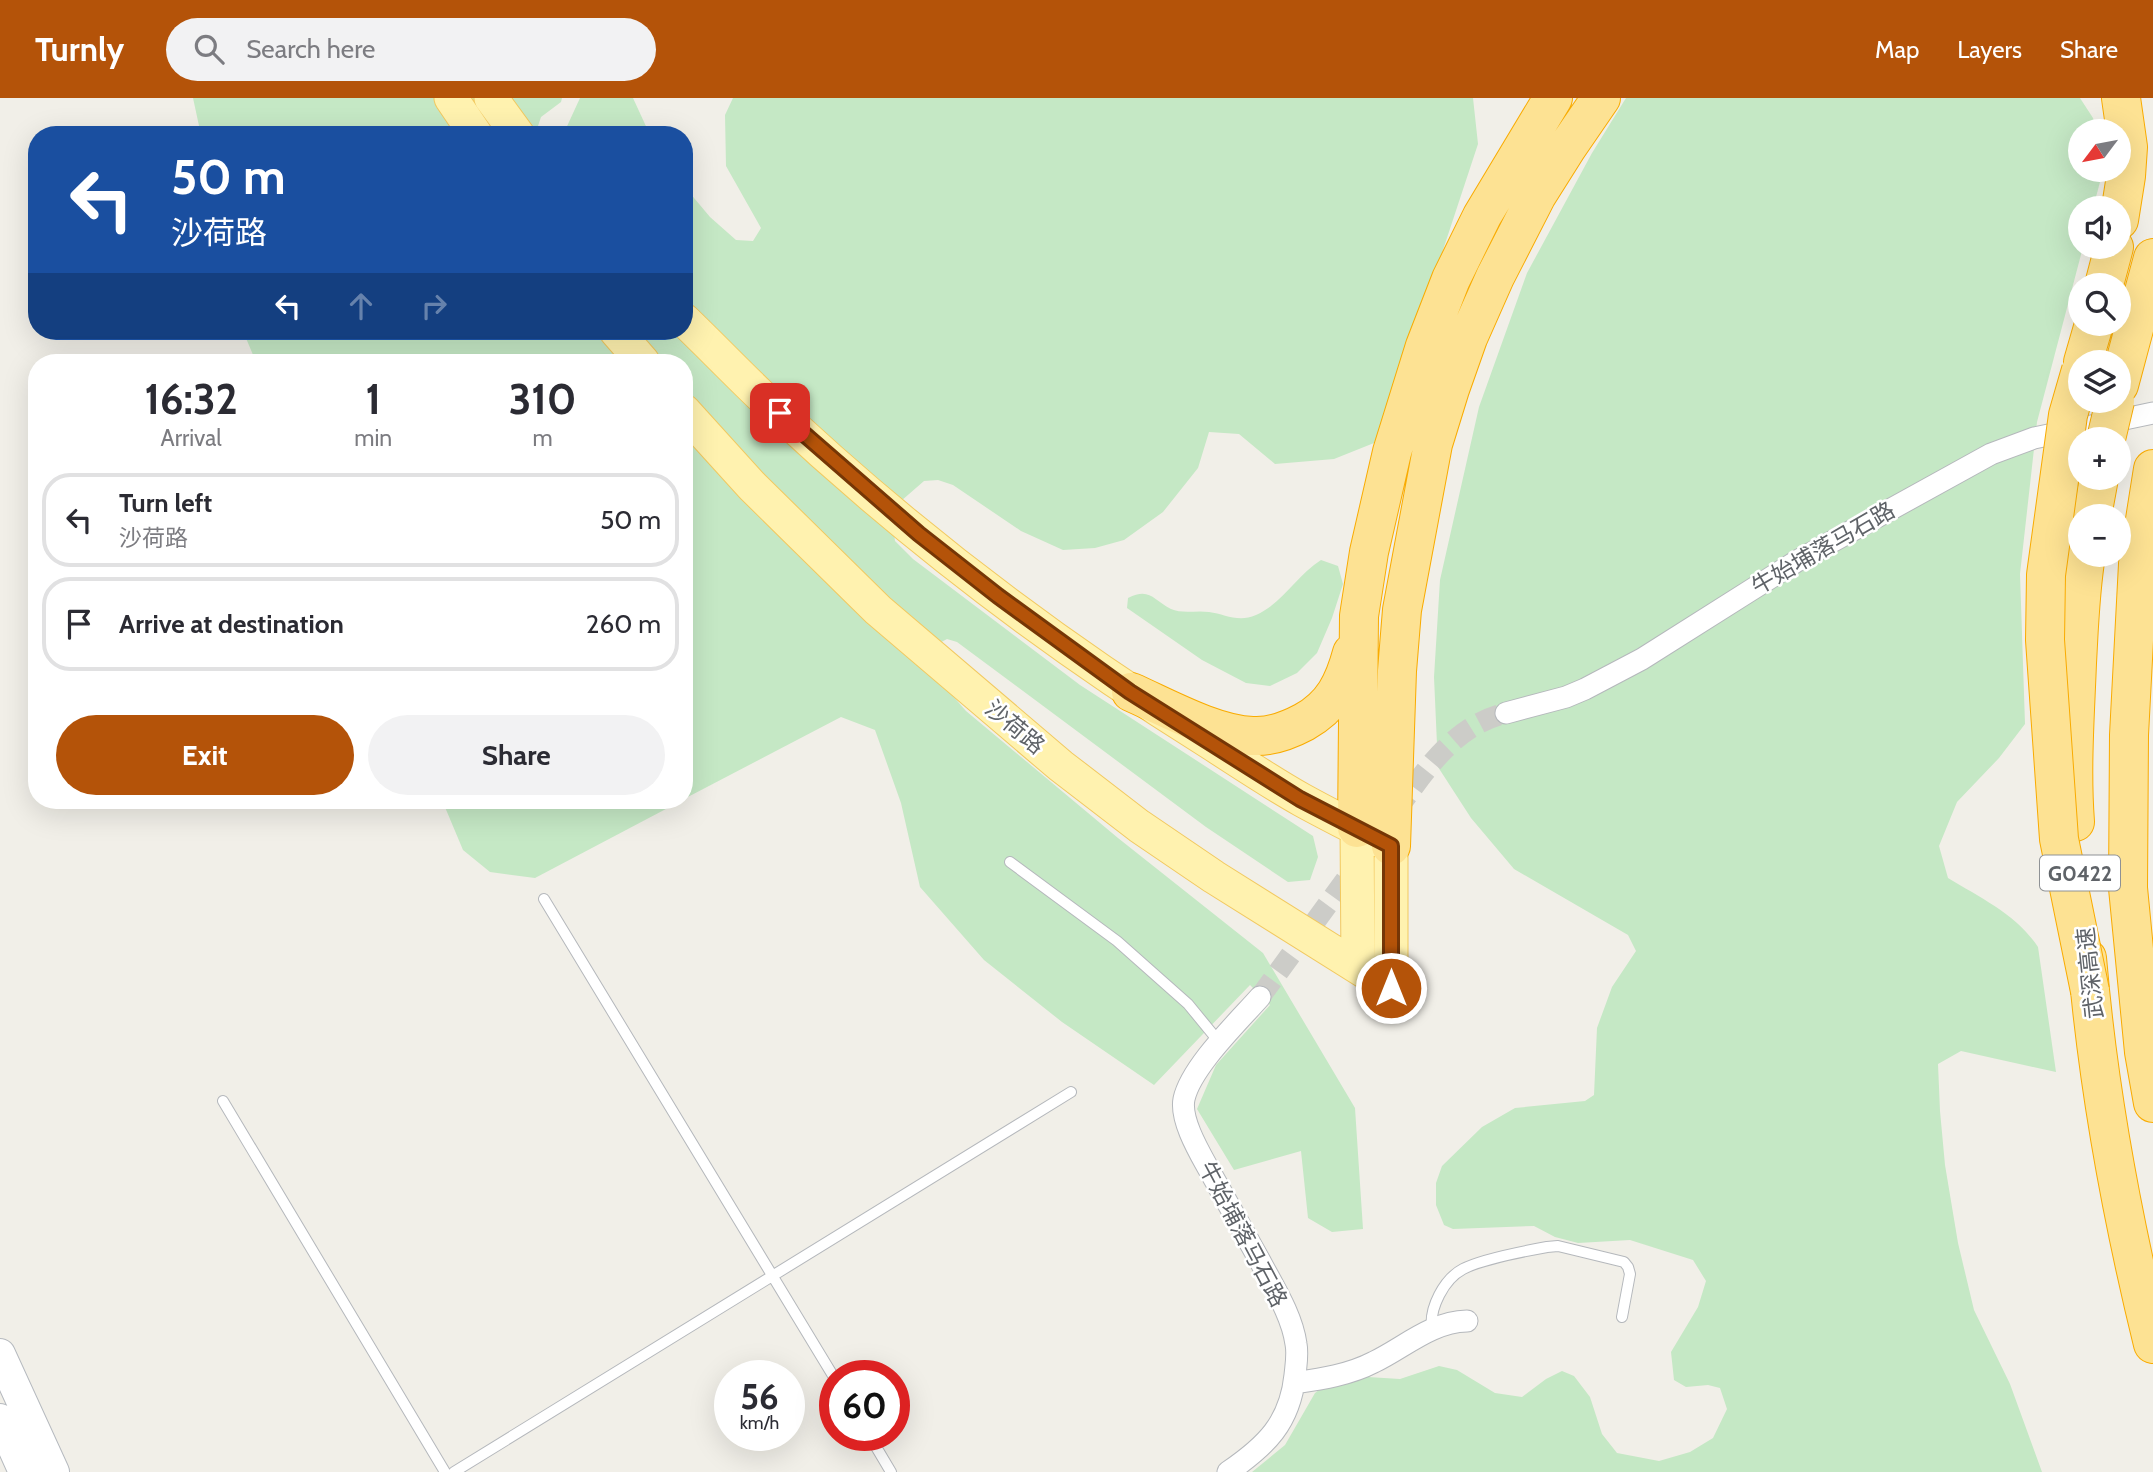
<!DOCTYPE html>
<html lang="en">
<head>
<meta charset="utf-8">
<style>
  :root { --surface:#fff; --page:#f2f2f3; --text:#2b2b33; --muted:#7c7c81; --line:#e1e1e2; --accent:#b45309 }
  body { margin:0; font-family:Cabin,"Noto Sans SC",sans-serif; background:var(--page); color:var(--text); height:100vh; display:flex; flex-direction:column; font-size:26px; white-space:nowrap }
  * { box-sizing:border-box; margin:0 }
  p { font-size:23px; color:var(--muted) }
  .icon { flex:none; width:38px; height:38px; fill:none; stroke:currentColor; stroke-width:2; stroke-linecap:round; stroke-linejoin:round }
  .map { position:relative; flex:1; overflow:hidden }
  .sheet { position:absolute; left:28px; top:256px; width:665px; height:455px; display:flex; flex-direction:column; background:var(--surface); border-radius:28px; box-shadow:0 7px 28px #0002 }
  .sheet>* { flex:none }
  .top-card { position:absolute; left:28px; top:28px; width:665px; height:214px; border-radius:28px; box-shadow:0 7px 28px #0002; background:#1a4fa0; color:#fff; overflow:hidden }
  .needle { width:46px; rotate:238deg }
  .buttons { position:absolute; left:2068px; top:21px; display:grid; gap:14px }
  .buttons a { display:grid; place-items:center; width:63px; height:63px; border-radius:50%; background:var(--surface); box-shadow:0 7px 28px #0002; font-size:35px }
  .speed { position:absolute; left:714px; top:1262px; display:flex; gap:14px; font-size:35px; font-weight:700; text-align:center }
  .speed>* { display:grid; place-content:center; width:91px; height:91px; border-radius:50%; background:var(--surface); box-shadow:0 7px 28px #0002; line-height:1 }
  .speed small { font-size:18px; font-weight:400 }
  .speed .limit { border:10px solid #d22; background:#fff; color:#111 }
  .pin { position:absolute; display:grid; place-items:center; width:60px; height:60px; color:#fff; margin:-30px; border-radius:14px; box-shadow:0 4px 10px #0006 }
  .me { position:absolute; width:77px; margin:-38px; rotate:0deg; stroke-linejoin:round; filter:drop-shadow(0 0 5px #0008) }
  .turn { display:flex; align-items:center; gap:24px; height:147px; padding:0 28px; font-size:32px }
  .turn .icon { width:91px; height:91px; stroke-width:2.5 }
  .turn b { display:block; font-size:49px; line-height:60px }
  .lanes { display:flex; align-items:center; height:66px; padding:0 28px; background:#0003; justify-content:center; gap:35px; direction:ltr }
  .lanes .off { opacity:.35 }
  .eta { display:flex; justify-content:space-evenly; align-items:center; height:119px; text-align:center }
  .eta b { font-size:42px; font-weight:800; line-height:49px }
  .cta { display:flex; gap:14px; margin-top:auto; padding:14px 28px }
  .cta a { flex:1; height:80px; border-radius:42px; background:var(--accent); color:#fff; font-size:28px; font-weight:800; line-height:80px; text-align:center }
  .cta a+a { background:var(--page); color:var(--text) }
  ul { padding:0; list-style:none }
  li { display:flex; align-items:center; gap:21px; height:94px; margin:0 14px 10px; padding:0 14px; border:4px solid var(--line); border-radius:28px }
  li div { flex:1 }
  li b { display:block; font-size:26px }
  li em { font-style:normal }
  header { display:flex; align-items:center; gap:42px; box-sizing:border-box; height:98px; padding:0 35px; background:var(--accent); color:#fff }
  header strong { font-size:33px }
  nav { display:flex; gap:38px; margin-inline-start:auto; font-size:24px }
  .search { width:490px; height:63px; background:var(--page); display:flex; align-items:center; gap:18px; box-sizing:border-box; padding:0 24px; border-radius:38px; color:var(--muted); font-size:26px }
  .map>svg:first-child { display:block }
</style>
</head>
<body>
<header>
<strong>Turnly</strong>
<div class="search"><svg class="icon" aria-label="search" viewBox="0 0 24 24"><circle cx="10" cy="10" r="6"/><path d="M15 15l6 6"/></svg>Search here</div>
<nav><a>Map</a><a>Layers</a><a>Share</a></nav>
</header>
<div class="map">
<svg width="2153" height="1374" viewBox="0 0 2153 1374">
  <rect width="100%" height="100%" fill="#f1efe8"/>
  <!-- green -->
  <path fill="#c5e8c5" d="M 193,0 L 562,0 L 561,4 L 541,19 L 537,31 L 541,37 L 201,37 Z
    M 580,0 L 633,0 L 650,37 L 563,37 Z
    M 733,0 L 1473,0 L 1478,46 L 1404,270 L 1374,345 L 1334,361 L 1275,366 L 1239,336 L 1209,334 L 1198,370 L 1163,414 L 1124,442 L 1095,450 L 1063,452 L 1021,433 L 953,387 L 938,382 L 924,383 L 901,403 L 892,420 L 895,443 L 913,461 L 1080,587 L 1313,738 L 1318,759 L 1310,782 L 1288,784 L 1206,729 L 957,544 L 947,541 L 934,548 L 931,573 L 966,613 L 1118,740 L 1263,855 L 1355,1010 L 1363,1131 L 1332,1134 L 1308,1120 L 1301,1053 L 1234,1072 L 1197,1011 L 1216,967 L 1270,907 L 1250,887 L 1154,987 L 1062,924 L 984,862 L 920,789 L 901,705 L 875,632 L 841,619 L 684,701 L 684,264 L 256,264 L 243,233 L 684,233 L 684,88 L 710,119 L 736,142 L 753,143 L 761,130 L 726,68 L 725,17 Z
    M 1626,0 L 2080,0 L 2093,20 L 2097,33 L 2081,33 L 2081,72 L 2103,73 L 2093,110 L 2081,110 L 2081,149 L 2083,149 L 2037,324 L 2020,476 L 2025,626 L 1999,660 L 1957,704 L 1939,748 L 1948,780 C 1981,800 2017,817 2038,849 L 2056,974 L 1961,953 L 1938,966 L 1940,1013 L 1945,1067 L 1958,1145 L 1974,1212 L 2010,1286 L 2042,1374 L 1252,1374 L 1285,1347 L 1315,1295 L 1332,1282 L 1352,1278 L 1400,1281 L 1439,1268 L 1457,1272 L 1495,1295 L 1522,1299 L 1546,1281 L 1562,1273 L 1574,1278 L 1590,1299 L 1602,1336 L 1617,1355 L 1659,1363 L 1690,1354 L 1713,1340 L 1727,1311 L 1720,1290 L 1708,1287 L 1686,1289 L 1674,1282 L 1671,1254 L 1698,1209 L 1706,1183 L 1693,1162 L 1630,1142 L 1578,1145 L 1555,1139 L 1534,1128 L 1453,1131 L 1444,1127 L 1436,1107 L 1436,1085 L 1442,1068 L 1482,1029 L 1515,1010 L 1585,1003 L 1594,997 L 1597,930 L 1612,889 L 1636,853 L 1628,837 L 1514,771 L 1471,720 L 1438,669 L 1434,579 L 1440,482 L 1479,309 L 1527,175 L 1592,55 Z
    M 1321,462 L 1338,468 L 1343,486 L 1332,520 L 1317,555 L 1297,575 L 1270,588 L 1246,585 L 1202,562 L 1127,510 L 1128,500 C 1150,489 1153,502 1171,511 C 1182,516 1197,512 1209,514 C 1225,516 1238,525 1256,517 C 1283,505 1297,477 1321,462 Z
    M 442,702 L 683,702 L 535,780 L 490,774 L 463,752 Z"/>
  <g fill="none" stroke-linecap="round" stroke-linejoin="round">
    <!-- minor-tunnel -->
    <path stroke="#ccccc8" stroke-width="21" stroke-dasharray="21 10" stroke-linecap="butt" d="M 1395,714 C 1426,672 1453,628 1506,615
      M 1260,899 L 1358,765"/>
    <defs>
      <path id="service" d="M 1010,764 L 1117,843 L 1188,906 L 1220,945
        M 544,801 L 835,1281
        M 223,1003 L 445,1374
        M 1432,1231 C 1429,1210 1444,1181 1463,1171 C 1482,1161 1525,1153 1547,1149 L 1558,1148 L 1624,1164 L 1628,1169 L 1630,1176 L 1622,1219
        M 869,1337 L 891,1374
        M 454,1374 L 1071,994"/>
      <path id="minor" d="M 1506,615 L 1566,599 L 1585,591 L 1642,561 L 1797,463 L 1991,356 L 2034,340 L 2153,315
        M 1294,1285 C 1321,1281 1349,1277 1374,1264 C 1405,1249 1431,1224 1467,1223
        M 1228,1374 C 1266,1348 1290,1325 1295,1277 C 1296,1267 1298,1256 1296,1246 C 1292,1217 1273,1188 1260,1163 C 1243,1132 1225,1101 1208,1070 C 1198,1052 1180,1021 1184,1001 C 1191,969 1238,924 1260,899"/>
      <path id="secondary" d="M 0,1256 L 54,1374
        M 0,1321 L 24,1374"/>
      <path id="primary" d="M 451,0 L 476,37
        M 491,0 L 518,37
        M 684,222 C 709,246 734,272 759,296 C 894,425 1045,541 1203,640 C 1236,661 1268,683 1302,702 C 1331,718 1361,733 1391,748 L 1391,890
        M 616,233 L 643,264
        M 684,313 L 752,388 L 878,512 L 1061,668 L 1139,728 L 1214,779 L 1391,890
        M 1357,730 L 1358,868"/>
      <path id="motorway" d="M 2119,122 L 2126,78 L 2128,49 L 2121,0
        M 2104,187 L 2114,149
        M 2083,264 L 2094,226
        M 2119,287 L 2153,160
        M 2153,371 L 2138,466 L 2129,637 L 2128,790 L 2144,954 L 2153,1005
        M 2092,418 L 2099,380
        M 1131,594 C 1165,609 1215,637 1253,638 C 1271,639 1289,632 1304,624 C 1333,608 1344,585 1352,555
        M 2075,724 C 2071,671 2075,618 2077,565 C 2079,529 2080,493 2086,457
        M 1357,730 L 1359,518 L 1369,454 L 1392,354 L 1425,248 L 1451,181 L 1482,118 L 1553,0
        M 1391,748 L 1397,573 L 1402,512 L 1433,346 L 1450,291 L 1468,240 L 1495,179 L 1537,97 L 1566,51 L 1601,0
        M 2087,860 C 2098,990 2122,1120 2153,1246"/>
    </defs>
    <!-- service casing -->
    <use href="#service" stroke="#b5b8bc" stroke-width="12"/>
    <!-- minor casing -->
    <use href="#minor" stroke="#b5b8bc" stroke-width="23"/>
    <!-- secondary casing -->
    <use href="#secondary" stroke="#b6babf" stroke-width="32"/>
    <!-- primary casing -->
    <use href="#primary" stroke="#f2c960" stroke-width="35"/>
    <!-- motorway casing -->
    <use href="#motorway" stroke="#f9ab00" stroke-width="40"/>
    <!-- service -->
    <use href="#service" stroke="#fff" stroke-width="10"/>
    <!-- minor -->
    <use href="#minor" stroke="#fff" stroke-width="21"/>
    <!-- secondary -->
    <use href="#secondary" stroke="#fff" stroke-width="30"/>
    <!-- primary -->
    <use href="#primary" stroke="#fff2af" stroke-width="33"/>
    <!-- motorway -->
    <use href="#motorway" stroke="#fde293" stroke-width="38"/>
    <defs>
      <path id="motorway-bridge" d="M 2081,272 L 2068,317 L 2046,477 L 2045,542 L 2059,741 L 2090,893
        M 2106,341 L 2115,303"/>
    </defs>
    <!-- motorway-bridge casing -->
    <use href="#motorway-bridge" stroke="#f9ab00" stroke-width="40" stroke-linecap="butt"/>
    <!-- motorway-bridge -->
    <use href="#motorway-bridge" stroke="#fde293" stroke-width="38"/>
  </g>
  <g fill="none" stroke-linecap="round" stroke-linejoin="round">
    <defs>
      <path id="route" d="M 780,315 L 919,436 L 998,498 L 1130,594 L 1300,701 L 1391,748 L 1391,890"/>
    </defs>
    <!-- route casing -->
    <use href="#route" stroke="#753606" stroke-width="18"/>
    <!-- route -->
    <use href="#route" stroke="#b45309" stroke-width="12"/>
  </g>
  <g text-anchor="middle" dominant-baseline="central" stroke-width="5" stroke-linejoin="round" paint-order="stroke">
    <!-- shield labels -->
    <rect fill="#fff" stroke="#8f9295" stroke-width="2" x="2040" y="757.5" width="80" height="35" rx="5"/>
    <g font-size="21" font-weight="bold" fill="#5f6368">
      <text x="2080" y="775">G0422</text>
    </g>
    <!-- street labels -->
    <g font-size="23" fill="#5f6368" stroke="#fff">
      <text transform="translate(1823 450) rotate(-30)">牛始埔落马石路</text>
      <text transform="translate(1015 629) rotate(40)">沙荷路</text>
      <text transform="translate(2090 875) rotate(-96)">武深高速</text>
      <text transform="translate(1243 1136) rotate(62)">牛始埔落马石路</text>
    </g>
  </g>
</svg>
<div class="buttons">
<a><svg class="needle" viewBox="-14 -14 28 28"><path d="M0-13l5 13h-10z" fill="#e53935"/><path d="M0 13l5-13h-10z" fill="#7c7c81"/></svg></a>
<a><svg class="icon" aria-label="sound" viewBox="0 0 24 24"><path d="M4 9h4l5-4v14l-5-4H4zM17 9q2 3 0 6"/></svg></a>
<a><svg class="icon" aria-label="search" viewBox="0 0 24 24"><circle cx="10" cy="10" r="6"/><path d="M15 15l6 6"/></svg></a>
<a><svg class="icon" aria-label="layers" viewBox="0 0 24 24"><path d="M12 4l9 5-9 5-9-5zM3 14l9 5 9-5"/></svg></a>
<a>+</a>
<a>−</a>
</div>
<div class="speed"><div>56<small>km/h</small></div><div class="limit">60</div></div>
<div class="pin" style="left:780px;top:315px;background:#d93025"><svg class="icon" aria-label="arrive" viewBox="0 0 24 24"><path d="M6 21V4h12l-3 4 3 4H6"/></svg></div>
<svg class="me" style="left:1391px;top:890px" viewBox="-20 -20 40 40"><circle r="17" fill="#b45309" stroke="#fff" stroke-width="3"/><path d="M0-11L8 9 0 5-8 9z" fill="#fff"/></svg>
<div class="top-card">
<div class="turn"><svg class="icon" aria-label="left" viewBox="0 0 24 24"><path d="M17 20v-9H6M10 6l-5 5 5 5"/></svg><div><b>50 m</b>沙荷路</div></div>
<div class="lanes"><svg class="icon" aria-label="left" viewBox="0 0 24 24"><path d="M17 20v-9H6M10 6l-5 5 5 5"/></svg><svg class="icon off" aria-label="ahead" viewBox="0 0 24 24"><path d="M12 20V5M6 11l6-6 6 6"/></svg><svg class="icon off" aria-label="right" viewBox="0 0 24 24"><path d="M7 20v-9h11M14 6l5 5-5 5"/></svg></div>
</div>
<section class="sheet">
<div class="eta">
<div><b>16:32</b><p>Arrival</p></div>
<div><b>1</b><p>min</p></div>
<div><b>310</b><p>m</p></div>
</div>
<ul>
<li><svg class="icon" aria-label="left" viewBox="0 0 24 24"><path d="M17 20v-9H6M10 6l-5 5 5 5"/></svg><div><b>Turn left</b><p>沙荷路</p></div><em>50 m</em></li>
<li><svg class="icon" aria-label="arrive" viewBox="0 0 24 24"><path d="M6 21V4h12l-3 4 3 4H6"/></svg><div><b>Arrive at destination</b></div><em>260 m</em></li>
</ul>
<div class="cta"><a>Exit</a><a>Share</a></div>
</section>
</div>
</body>
</html>
